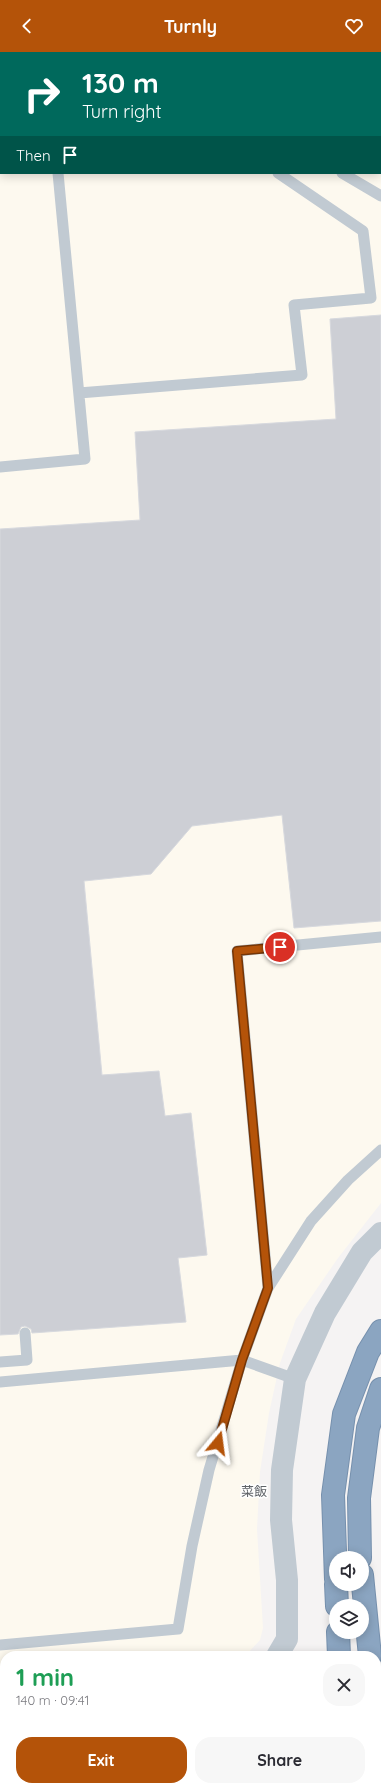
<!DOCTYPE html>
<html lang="en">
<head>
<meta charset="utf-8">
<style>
  :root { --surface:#fff; --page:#f7f7f7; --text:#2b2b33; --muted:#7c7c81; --accent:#b45309 }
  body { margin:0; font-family:Quicksand,"Noto Sans JP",sans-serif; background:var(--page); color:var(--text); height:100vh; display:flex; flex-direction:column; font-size:15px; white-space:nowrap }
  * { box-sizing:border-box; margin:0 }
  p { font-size:13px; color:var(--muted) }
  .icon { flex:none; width:22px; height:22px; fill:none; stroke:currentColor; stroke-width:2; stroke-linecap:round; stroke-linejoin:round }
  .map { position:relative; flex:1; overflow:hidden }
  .side { position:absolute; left:0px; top:1599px; width:381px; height:140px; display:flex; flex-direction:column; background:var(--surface); border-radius:16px 16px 0 0; box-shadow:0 2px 10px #0003 }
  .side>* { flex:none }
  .guide { position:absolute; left:0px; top:0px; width:381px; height:122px; box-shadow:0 2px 10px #0003; background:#00695c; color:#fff; overflow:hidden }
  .controls { position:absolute; left:329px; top:1499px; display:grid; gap:8px }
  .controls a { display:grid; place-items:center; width:40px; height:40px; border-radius:50%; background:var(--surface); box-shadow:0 2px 10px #0003; font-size:20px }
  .pin { position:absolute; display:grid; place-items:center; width:34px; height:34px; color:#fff; margin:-17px; border:2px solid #fff; border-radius:50%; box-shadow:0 1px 4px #0007 }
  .me { position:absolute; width:44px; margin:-22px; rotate:16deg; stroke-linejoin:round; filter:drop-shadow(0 0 3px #0008) }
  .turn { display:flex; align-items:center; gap:14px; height:84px; padding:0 16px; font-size:18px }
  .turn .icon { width:52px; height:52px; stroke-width:2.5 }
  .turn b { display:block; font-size:28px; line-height:34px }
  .then { display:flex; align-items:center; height:38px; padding:0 16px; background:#0003; gap:8px; font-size:15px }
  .round { display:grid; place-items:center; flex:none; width:42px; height:42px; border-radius:16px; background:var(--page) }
  .headline { display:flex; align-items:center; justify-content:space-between; height:68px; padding:0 16px }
  h1 { font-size:24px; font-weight:700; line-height:30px; color:#1e9e55 }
  .cta { display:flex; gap:8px; margin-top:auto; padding:8px 16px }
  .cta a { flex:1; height:46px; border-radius:16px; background:var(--accent); color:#fff; font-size:16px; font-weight:700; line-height:46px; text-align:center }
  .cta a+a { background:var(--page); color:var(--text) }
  header { display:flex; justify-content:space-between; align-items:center; height:52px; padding:0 16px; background:var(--accent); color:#fff; font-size:18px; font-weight:700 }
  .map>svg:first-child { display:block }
</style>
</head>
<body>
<header><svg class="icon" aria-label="back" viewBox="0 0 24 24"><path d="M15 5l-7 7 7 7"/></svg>Turnly<svg class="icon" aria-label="heart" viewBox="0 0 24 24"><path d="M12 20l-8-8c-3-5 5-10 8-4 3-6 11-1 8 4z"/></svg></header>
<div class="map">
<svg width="381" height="1739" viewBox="0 0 381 1739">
  <rect width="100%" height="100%" fill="#f5f3f3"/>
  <!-- commercial -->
  <path fill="#fdf9ef" d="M 0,0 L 286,1 L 1,1 L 1,121 L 380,121 L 381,57 L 381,1151 L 338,1206 L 296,1267 L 280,1311 L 269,1361 L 260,1420 L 257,1477 L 263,1576 L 260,1588 L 247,1602 L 240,1604 L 5,1604 L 5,1637 L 0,1638 Z"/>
  <!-- building -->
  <path fill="#cdcfd5" stroke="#d7d9de" d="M 381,263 L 381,869 L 294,876 L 282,763 L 192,774 L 151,822 L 84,829 L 102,1023 L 159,1019 L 165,1064 L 191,1061 L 207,1203 L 178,1206 L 186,1270 L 32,1281 L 31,1277 L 25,1274 L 21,1275 L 18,1282 L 0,1283 L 0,477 L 140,468 L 135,380 L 336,367 L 330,267 Z"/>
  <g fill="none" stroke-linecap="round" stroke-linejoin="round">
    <defs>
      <path id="trunk" d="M 0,1717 L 5,1716
        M 376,1718 L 381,1717
        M 190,1739 L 234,1734"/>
      <path id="motorway" d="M 360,1506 L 359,1446 L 368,1376 L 381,1337
        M 362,1523 L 370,1604
        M 336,1527 L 333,1443 L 344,1362 L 368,1300 L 381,1279
        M 336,1532 L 337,1554
        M 338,1580 L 339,1604
        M 376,1664 L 376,1681"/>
    </defs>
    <!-- trunk casing -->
    <use href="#trunk" stroke="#7690ad" stroke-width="24"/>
    <!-- motorway casing -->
    <use href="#motorway" stroke="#7690ad" stroke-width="24"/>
    <!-- service -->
    <path stroke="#c1cad2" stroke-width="11" d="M 203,0 L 205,1
      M 0,63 L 1,62
      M 380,103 L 381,103
      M 342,121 L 381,144
      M 79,341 L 302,323 L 294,253 L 371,246 L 363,179 L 278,121
      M 0,415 L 85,407 L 58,121
      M 268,1236 L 237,899 L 381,885
      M 0,1310 L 27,1308 L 25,1281
      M 0,1330 L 242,1308 L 295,1327
      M 0,1593 L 178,1577 L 192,1494 L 209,1418 L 242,1308 L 268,1236 L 311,1169 L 348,1128 L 381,1098"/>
    <!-- minor -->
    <path stroke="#c1cad2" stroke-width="22" d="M 325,0 L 326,1
      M 380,33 L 381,33
      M 277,1604 L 287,1587 L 287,1528 L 281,1468 L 282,1418 L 295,1327 L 325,1261 L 362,1200 L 381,1181
      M 0,1647 L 5,1647"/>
    <!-- trunk -->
    <use href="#trunk" stroke="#9fb4c9" stroke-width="22"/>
    <!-- motorway -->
    <use href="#motorway" stroke="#8ba5c1" stroke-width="22"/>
  </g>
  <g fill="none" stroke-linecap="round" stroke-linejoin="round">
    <defs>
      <path id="route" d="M 218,1391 L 242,1308 L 268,1236 L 237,899 L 280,895"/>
    </defs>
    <!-- route casing -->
    <use href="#route" stroke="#753606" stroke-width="10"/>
    <!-- route -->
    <use href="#route" stroke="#b45309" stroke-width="7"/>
  </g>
  <g text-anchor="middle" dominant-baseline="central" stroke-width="3" stroke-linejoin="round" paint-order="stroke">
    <!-- neighbourhood labels -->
    <g font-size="13" fill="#5f6368" stroke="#fff">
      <text x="254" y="1439">菜飯</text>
    </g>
  </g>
</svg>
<div class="controls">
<a><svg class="icon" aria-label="sound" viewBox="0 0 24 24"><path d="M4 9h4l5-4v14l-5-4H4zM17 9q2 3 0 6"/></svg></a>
<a><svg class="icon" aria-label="layers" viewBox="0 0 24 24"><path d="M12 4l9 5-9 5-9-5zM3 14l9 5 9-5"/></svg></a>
</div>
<div class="pin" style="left:280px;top:895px;background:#d93025"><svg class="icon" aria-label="arrive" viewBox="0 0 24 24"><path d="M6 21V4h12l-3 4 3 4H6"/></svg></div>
<svg class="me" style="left:218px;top:1391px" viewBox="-20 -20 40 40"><path d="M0-17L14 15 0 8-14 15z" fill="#b45309" stroke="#fff" stroke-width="4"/></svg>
<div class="guide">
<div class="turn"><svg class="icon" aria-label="right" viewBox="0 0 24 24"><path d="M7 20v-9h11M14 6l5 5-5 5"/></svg><div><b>130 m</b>Turn right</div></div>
<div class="then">Then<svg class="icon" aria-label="arrive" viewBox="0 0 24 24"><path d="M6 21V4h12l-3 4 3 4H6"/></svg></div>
</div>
<section class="side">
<div class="headline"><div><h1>1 min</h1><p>140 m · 09:41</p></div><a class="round"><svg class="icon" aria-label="close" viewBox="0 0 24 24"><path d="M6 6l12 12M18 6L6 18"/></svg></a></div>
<div class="cta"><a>Exit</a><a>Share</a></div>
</section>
</div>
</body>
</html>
